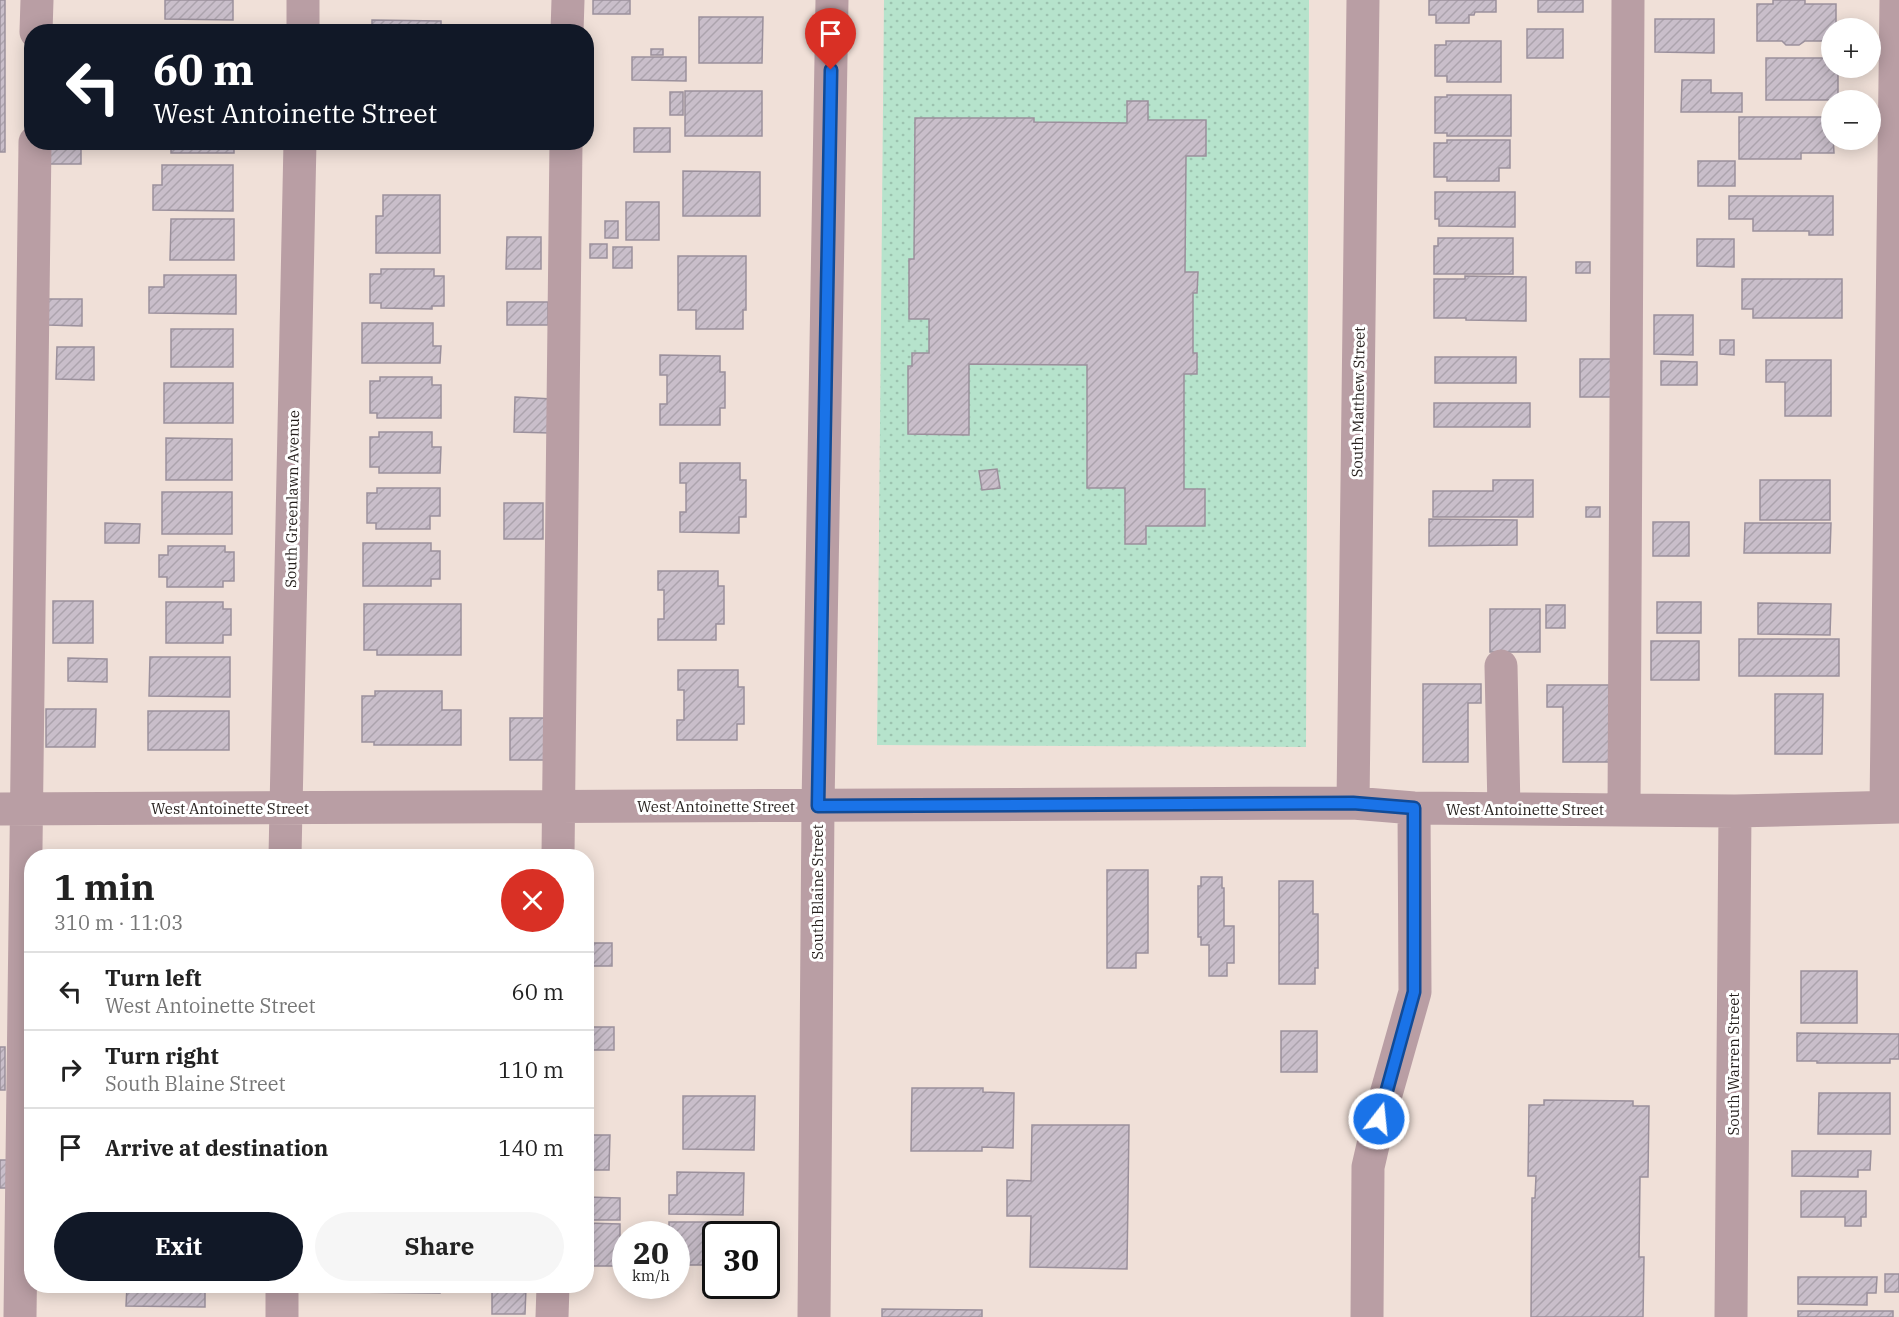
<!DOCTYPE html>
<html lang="en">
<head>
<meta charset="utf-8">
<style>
  :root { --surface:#fff; --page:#f6f6f6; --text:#222; --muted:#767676; --line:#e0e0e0; --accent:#111827 }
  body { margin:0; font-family:"IBM Plex Serif",serif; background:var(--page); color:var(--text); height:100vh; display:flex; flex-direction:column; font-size:22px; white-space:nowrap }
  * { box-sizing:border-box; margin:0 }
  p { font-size:20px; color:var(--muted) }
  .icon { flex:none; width:33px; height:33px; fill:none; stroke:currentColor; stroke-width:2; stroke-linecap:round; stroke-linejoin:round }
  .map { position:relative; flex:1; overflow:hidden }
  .panel { position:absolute; left:24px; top:849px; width:570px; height:444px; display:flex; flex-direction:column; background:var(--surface); border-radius:24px; box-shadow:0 3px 15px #0003 }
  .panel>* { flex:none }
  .guide { position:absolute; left:24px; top:24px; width:570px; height:126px; border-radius:24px; box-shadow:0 3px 15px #0003; background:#111827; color:#fff; overflow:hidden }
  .tools { position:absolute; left:1821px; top:18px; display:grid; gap:12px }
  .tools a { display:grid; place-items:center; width:60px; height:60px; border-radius:50%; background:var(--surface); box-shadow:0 3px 15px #0003; font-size:30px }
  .speed { position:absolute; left:612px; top:1221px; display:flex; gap:12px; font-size:30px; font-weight:700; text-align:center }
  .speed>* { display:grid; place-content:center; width:78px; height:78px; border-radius:50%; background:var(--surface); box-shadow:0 3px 15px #0003; line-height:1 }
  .speed small { font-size:15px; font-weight:400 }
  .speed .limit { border:3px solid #111; border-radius:9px; background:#fff; color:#111 }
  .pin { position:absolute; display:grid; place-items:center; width:51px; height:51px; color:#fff; margin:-62px -26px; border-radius:50% 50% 50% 0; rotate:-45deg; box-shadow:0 0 6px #0007 }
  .pin .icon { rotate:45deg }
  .me { position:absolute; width:66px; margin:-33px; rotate:16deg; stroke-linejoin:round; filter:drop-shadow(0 0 4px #0008) }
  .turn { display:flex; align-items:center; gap:21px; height:126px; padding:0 30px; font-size:27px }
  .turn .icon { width:78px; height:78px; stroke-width:2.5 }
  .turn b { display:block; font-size:42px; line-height:51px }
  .round { display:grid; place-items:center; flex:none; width:63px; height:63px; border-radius:32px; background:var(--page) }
  .summary { display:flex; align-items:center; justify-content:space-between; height:102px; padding:0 30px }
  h1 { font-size:36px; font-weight:700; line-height:45px }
  .button { display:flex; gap:12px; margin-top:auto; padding:12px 30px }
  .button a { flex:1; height:69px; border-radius:36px; background:var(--accent); color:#fff; font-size:24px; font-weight:700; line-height:69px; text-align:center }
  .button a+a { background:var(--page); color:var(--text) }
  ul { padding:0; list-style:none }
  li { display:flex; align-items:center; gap:18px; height:78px; padding:0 30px; border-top:2px solid var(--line) }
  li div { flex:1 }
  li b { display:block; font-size:22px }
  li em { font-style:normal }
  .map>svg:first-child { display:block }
</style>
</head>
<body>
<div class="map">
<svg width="1899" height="1317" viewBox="0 0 1899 1317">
  <defs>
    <pattern id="park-dots" width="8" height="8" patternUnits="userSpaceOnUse" patternTransform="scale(1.5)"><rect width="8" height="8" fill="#b6e3cc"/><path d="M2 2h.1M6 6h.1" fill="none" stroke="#9cc2af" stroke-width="1.8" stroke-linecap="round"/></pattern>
    <pattern id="building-hatch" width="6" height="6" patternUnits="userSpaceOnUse" patternTransform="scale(1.5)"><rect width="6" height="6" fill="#c9beca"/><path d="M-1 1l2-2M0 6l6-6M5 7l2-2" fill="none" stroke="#aca3ad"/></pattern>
  </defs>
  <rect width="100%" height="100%" fill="#f0e0d8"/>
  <!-- park -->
  <path fill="url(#park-dots)" d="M 884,0 L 1309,0 L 1306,747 L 877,745 Z"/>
  <!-- building -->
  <path fill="url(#building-hatch)" stroke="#9b909c" stroke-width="1.5" d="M 0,0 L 5,0 L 5,152 L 0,152 Z
    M 165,0 L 233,0 L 233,20 L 165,19 Z
    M 593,0 L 630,0 L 630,14 L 593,14 Z
    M 1429,0 L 1496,0 L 1496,12 L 1475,12 L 1474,15 L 1469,15 L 1469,23 L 1436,23 L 1436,15 L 1429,15 Z
    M 1538,0 L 1583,0 L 1583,12 L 1538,12 Z
    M 1773,0 L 1805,0 L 1805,4 L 1836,4 L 1836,28 L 1832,28 L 1832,41 L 1805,41 L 1799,45 L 1786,45 L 1782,41 L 1757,41 L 1757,4 L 1773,4 Z
    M 699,17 L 763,17 L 762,63 L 699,63 Z
    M 1655,19 L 1714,19 L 1714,53 L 1655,52 Z
    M 372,20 L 441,21 L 441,32 L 372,32 Z
    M 1527,29 L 1563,29 L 1563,58 L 1527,58 Z
    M 1446,41 L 1501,41 L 1501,82 L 1447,82 L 1447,76 L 1435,76 L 1435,45 L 1446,45 Z
    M 651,49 L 663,49 L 663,55 L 651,55 Z
    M 632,57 L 686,57 L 686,81 L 632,80 Z
    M 1766,58 L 1832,58 L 1832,68 L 1838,68 L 1838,100 L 1766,100 Z
    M 1682,80 L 1711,80 L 1711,93 L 1742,93 L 1742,112 L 1681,112 Z
    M 685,91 L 762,91 L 762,136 L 685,136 Z
    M 670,92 L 683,92 L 683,115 L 670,115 Z
    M 1447,95 L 1511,95 L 1511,136 L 1447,136 L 1447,133 L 1435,133 L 1435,97 L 1447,97 Z
    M 1127,101 L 1148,101 L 1148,120 L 1206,120 L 1206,156 L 1186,156 L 1185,272 L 1198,272 L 1197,293 L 1193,293 L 1193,353 L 1197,353 L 1197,374 L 1184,374 L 1184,489 L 1205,489 L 1205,526 L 1146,526 L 1146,544 L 1125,544 L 1125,488 L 1087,488 L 1087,365 L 969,364 L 969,435 L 908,434 L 908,366 L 912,366 L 912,353 L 929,353 L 929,319 L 909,319 L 909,259 L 914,259 L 915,118 L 1034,118 L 1034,122 L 1127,123 Z
    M 1739,117 L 1832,117 L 1834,153 L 1801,153 L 1801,159 L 1739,159 Z
    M 634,128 L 670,128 L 670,152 L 634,152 Z
    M 1447,140 L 1510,140 L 1510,168 L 1499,168 L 1499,181 L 1447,181 L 1447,177 L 1434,177 L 1434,143 L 1447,143 Z
    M 49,142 L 81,142 L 81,164 L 49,164 Z
    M 171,142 L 234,142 L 234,153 L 171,153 Z
    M 1698,161 L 1735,161 L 1735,186 L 1698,186 Z
    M 162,165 L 233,165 L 233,211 L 153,210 L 153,185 L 162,185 Z
    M 683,171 L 760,172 L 760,216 L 683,216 Z
    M 1435,192 L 1515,192 L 1515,227 L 1439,226 L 1439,219 L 1435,219 Z
    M 383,195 L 440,195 L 440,253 L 376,253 L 376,216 L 383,216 Z
    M 1729,196 L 1833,196 L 1833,235 L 1809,235 L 1809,231 L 1753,231 L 1753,219 L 1729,219 Z
    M 626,202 L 659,202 L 659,240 L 626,240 Z
    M 171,219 L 234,219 L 234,260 L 170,260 Z
    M 605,221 L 618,221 L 618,238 L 605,238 Z
    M 507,237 L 541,237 L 541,269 L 506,269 Z
    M 1438,238 L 1513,238 L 1513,274 L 1434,274 L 1434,246 L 1438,246 Z
    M 1697,239 L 1734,239 L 1734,267 L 1697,266 Z
    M 590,244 L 607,244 L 607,258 L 590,258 Z
    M 613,247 L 632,247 L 632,268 L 613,268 Z
    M 678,256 L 746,256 L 746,310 L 743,310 L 743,329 L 696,329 L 696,310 L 678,310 Z
    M 1576,262 L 1590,262 L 1590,273 L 1576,273 Z
    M 381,269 L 434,269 L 434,276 L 444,276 L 444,306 L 432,306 L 432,309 L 381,308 L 381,303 L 370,303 L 370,274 L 381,274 Z
    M 164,275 L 236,275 L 236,314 L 149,313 L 149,287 L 164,287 Z
    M 1465,276 L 1526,277 L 1526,321 L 1466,320 L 1466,318 L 1434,318 L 1434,279 L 1465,279 Z
    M 1742,279 L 1842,279 L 1842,318 L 1753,318 L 1753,309 L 1742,309 Z
    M 48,299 L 82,299 L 82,326 L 48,325 Z
    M 507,302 L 548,302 L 548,325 L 507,325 Z
    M 1654,315 L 1693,315 L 1693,355 L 1654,354 Z
    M 362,323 L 433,323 L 433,346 L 441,346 L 440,363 L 362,363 Z
    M 171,329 L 233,329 L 233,367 L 171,367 Z
    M 1720,340 L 1734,340 L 1734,355 L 1720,354 Z
    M 57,347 L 94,347 L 94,380 L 56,379 Z
    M 660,355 L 720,356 L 720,372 L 725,372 L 725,408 L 720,408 L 720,425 L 660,425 L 660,404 L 667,404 L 667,375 L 660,375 Z
    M 1435,357 L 1516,357 L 1516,383 L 1435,383 Z
    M 1580,359 L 1614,359 L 1614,397 L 1580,397 Z
    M 1766,360 L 1831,360 L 1831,416 L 1785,416 L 1785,382 L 1766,382 Z
    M 1661,361 L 1697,362 L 1697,385 L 1661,385 Z
    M 380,377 L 432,377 L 432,385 L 441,385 L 441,418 L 377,418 L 377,413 L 370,413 L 370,381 L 380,381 Z
    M 164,383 L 233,383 L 233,423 L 164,423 Z
    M 515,397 L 552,399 L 550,433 L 514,432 Z
    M 1434,403 L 1530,403 L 1530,427 L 1434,427 Z
    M 379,432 L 432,432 L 432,447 L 441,447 L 440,473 L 379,473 L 379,467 L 370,467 L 370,437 L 379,437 Z
    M 166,438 L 232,439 L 232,480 L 166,480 Z
    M 680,463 L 740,463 L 740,480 L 746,480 L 746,517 L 739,517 L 739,533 L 680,532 L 680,512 L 686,512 L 686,483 L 680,483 Z
    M 997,469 L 1000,488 L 982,490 L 979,471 Z
    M 1493,480 L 1533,480 L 1533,517 L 1433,517 L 1433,491 L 1493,491 Z
    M 1760,480 L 1830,480 L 1830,520 L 1760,520 Z
    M 377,488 L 440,488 L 440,516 L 430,516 L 430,529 L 376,529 L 376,523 L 367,523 L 367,493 L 377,493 Z
    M 162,492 L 232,492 L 232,534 L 162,534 Z
    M 504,503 L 543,503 L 543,539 L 504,539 Z
    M 1586,507 L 1600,507 L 1600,517 L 1586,517 Z
    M 1429,519 L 1517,520 L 1517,545 L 1429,546 Z
    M 1653,522 L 1689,522 L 1689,556 L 1653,556 Z
    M 105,523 L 140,524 L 139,543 L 105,543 Z
    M 1745,523 L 1831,523 L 1830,553 L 1744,553 Z
    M 363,543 L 431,543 L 431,551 L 440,551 L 440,579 L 431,579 L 431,586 L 363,586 Z
    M 168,546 L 225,546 L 225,552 L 234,552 L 234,581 L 223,581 L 223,587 L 167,587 L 167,577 L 159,577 L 159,555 L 168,555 Z
    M 658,571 L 718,571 L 718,586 L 724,586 L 724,624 L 716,624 L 716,640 L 658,640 L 658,619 L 664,619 L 664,590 L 658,590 Z
    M 53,601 L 93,601 L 93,643 L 53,643 Z
    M 166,602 L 223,602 L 223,609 L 231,609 L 231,635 L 223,635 L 223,643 L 166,643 Z
    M 1657,602 L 1701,602 L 1701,633 L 1657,633 Z
    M 1758,603 L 1831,604 L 1830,635 L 1758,634 Z
    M 364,604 L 461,604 L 461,655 L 377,655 L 377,650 L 364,650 Z
    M 1546,605 L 1565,605 L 1565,628 L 1546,628 Z
    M 1490,609 L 1540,609 L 1540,652 L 1490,652 Z
    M 1739,639 L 1839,639 L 1839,676 L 1739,676 Z
    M 1651,641 L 1699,641 L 1699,680 L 1651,680 Z
    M 150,657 L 230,657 L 230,697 L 149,696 Z
    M 68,658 L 107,659 L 107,682 L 68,681 Z
    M 678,670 L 738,670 L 738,687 L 744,687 L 744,724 L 737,724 L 737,740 L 677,740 L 677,720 L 684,720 L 684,690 L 678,690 Z
    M 1423,684 L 1481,684 L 1481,703 L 1468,703 L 1468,762 L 1423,762 Z
    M 1547,685 L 1609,685 L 1609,762 L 1563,762 L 1563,707 L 1547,707 Z
    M 375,691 L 442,691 L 442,710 L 461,710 L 461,745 L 374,745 L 374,742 L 362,742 L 362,696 L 375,696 Z
    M 1775,694 L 1823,694 L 1822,754 L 1775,754 Z
    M 46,709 L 96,709 L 95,747 L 46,747 Z
    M 148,711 L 229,711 L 229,750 L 148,750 Z
    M 510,718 L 544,718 L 544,760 L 510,760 Z
    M 1107,870 L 1148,870 L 1148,953 L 1136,953 L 1136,968 L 1107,968 Z
    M 1201,877 L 1222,877 L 1222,888 L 1224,888 L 1224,926 L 1234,926 L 1234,963 L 1227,963 L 1227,976 L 1209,976 L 1209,945 L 1201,945 L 1201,937 L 1198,937 L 1198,886 L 1201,886 Z
    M 1279,881 L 1313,881 L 1313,914 L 1318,914 L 1318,968 L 1315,968 L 1315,984 L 1279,984 Z
    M 586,943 L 612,943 L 612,966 L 586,966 Z
    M 586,968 L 593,968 L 593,985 L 586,985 Z
    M 1801,971 L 1857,971 L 1857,1023 L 1801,1023 Z
    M 586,1027 L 614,1027 L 614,1050 L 586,1050 Z
    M 1281,1031 L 1317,1031 L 1317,1072 L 1281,1072 Z
    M 1797,1033 L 1899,1034 L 1899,1059 L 1890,1059 L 1890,1063 L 1817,1063 L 1817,1061 L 1797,1061 Z
    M 0,1047 L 5,1047 L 5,1090 L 0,1090 Z
    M 912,1088 L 983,1088 L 983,1092 L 1014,1093 L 1013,1148 L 982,1147 L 982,1151 L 911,1151 Z
    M 1819,1093 L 1890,1093 L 1890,1134 L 1818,1134 Z
    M 683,1096 L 755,1096 L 754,1150 L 683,1149 Z
    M 1544,1100 L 1633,1101 L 1633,1106 L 1649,1106 L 1648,1177 L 1640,1177 L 1639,1257 L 1644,1257 L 1643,1317 L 1531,1317 L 1532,1198 L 1535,1198 L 1536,1176 L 1528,1176 L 1529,1105 L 1544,1105 Z
    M 1032,1125 L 1129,1125 L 1127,1269 L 1030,1267 L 1031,1216 L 1007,1216 L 1007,1180 L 1031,1181 Z
    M 586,1135 L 610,1135 L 609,1170 L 586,1170 Z
    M 1792,1151 L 1871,1151 L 1870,1170 L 1858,1170 L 1858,1177 L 1792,1176 Z
    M 0,1160 L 13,1160 L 13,1188 L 0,1188 Z
    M 677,1172 L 744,1173 L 743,1215 L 669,1214 L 669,1195 L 677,1195 Z
    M 1801,1191 L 1866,1191 L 1866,1217 L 1861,1217 L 1861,1226 L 1845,1226 L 1845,1217 L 1801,1217 Z
    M 586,1197 L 620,1198 L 620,1220 L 586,1220 Z
    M 669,1222 L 751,1222 L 751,1234 L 716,1234 L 716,1265 L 676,1265 L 676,1234 L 669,1234 Z
    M 586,1223 L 620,1224 L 620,1266 L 586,1266 Z
    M 1885,1274 L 1899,1274 L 1899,1292 L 1885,1292 Z
    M 1798,1277 L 1877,1277 L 1876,1293 L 1867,1293 L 1867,1305 L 1798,1304 Z
    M 127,1286 L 205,1286 L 205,1307 L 126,1306 Z
    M 344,1286 L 440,1286 L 440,1293 L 344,1292 Z
    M 492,1288 L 526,1288 L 525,1314 L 492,1314 Z
    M 882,1309 L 982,1310 L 982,1317 L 882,1317 Z
    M 1798,1311 L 1893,1311 L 1893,1317 L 1798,1317 Z"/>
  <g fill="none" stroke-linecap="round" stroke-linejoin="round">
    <!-- minor -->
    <path stroke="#b99ea4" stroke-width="33" d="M 36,32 L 37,0
      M 303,32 L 303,0
      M 567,32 L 568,0
      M 1501,666 L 1504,809
      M 1353,803 L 1363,0
      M 1886,807 L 1896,0
      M 0,809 L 1353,803 L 1414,808 L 1624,810 L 1735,811 L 1899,807
      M 1624,810 L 1628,0
      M 285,856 L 300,142
      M 558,856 L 566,142
      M 20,1317 L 35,142
      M 282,1317 L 282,1286
      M 552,1317 L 553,1286
      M 814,1317 L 818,806 L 832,0
      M 1367,1317 L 1368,1167 L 1379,1119 L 1415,992 L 1414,808
      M 1731,1317 L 1735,811"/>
  </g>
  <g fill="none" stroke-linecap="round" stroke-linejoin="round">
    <defs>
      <path id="route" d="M 831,70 L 818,806 L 1353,803 L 1414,808 L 1414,992 L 1379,1119"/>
    </defs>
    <!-- route casing -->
    <use href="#route" stroke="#114b97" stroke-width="15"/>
    <!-- route -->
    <use href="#route" stroke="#1a73e8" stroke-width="10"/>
  </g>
  <g text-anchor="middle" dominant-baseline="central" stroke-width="6" stroke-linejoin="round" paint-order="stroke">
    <!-- street labels -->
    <g font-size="15" fill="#251f1c" stroke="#fff">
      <text transform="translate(1358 402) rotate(-89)">South Matthew Street</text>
      <text transform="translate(292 499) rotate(-89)">South Greenlawn Avenue</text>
      <text x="716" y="806">West Antoinette Street</text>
      <text x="230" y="808">West Antoinette Street</text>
      <text x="1525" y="809">West Antoinette Street</text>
      <text transform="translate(817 892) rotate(-90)">South Blaine Street</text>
      <text transform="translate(1733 1064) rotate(-90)">South Warren Street</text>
    </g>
  </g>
</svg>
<div class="tools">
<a>+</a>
<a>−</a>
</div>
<div class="speed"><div>20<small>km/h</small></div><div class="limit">30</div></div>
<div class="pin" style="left:831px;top:70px;background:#d93025"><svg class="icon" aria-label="arrive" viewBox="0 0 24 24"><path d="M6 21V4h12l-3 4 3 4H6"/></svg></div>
<svg class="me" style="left:1379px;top:1119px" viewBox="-20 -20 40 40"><circle r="17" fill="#1a73e8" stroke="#fff" stroke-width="3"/><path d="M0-11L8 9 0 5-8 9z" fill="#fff"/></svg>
<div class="guide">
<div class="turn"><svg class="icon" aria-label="left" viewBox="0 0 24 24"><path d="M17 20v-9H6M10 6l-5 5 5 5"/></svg><div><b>60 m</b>West Antoinette Street</div></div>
</div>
<section class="panel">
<div class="summary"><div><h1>1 min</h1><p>310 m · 11:03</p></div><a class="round" style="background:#d93025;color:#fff"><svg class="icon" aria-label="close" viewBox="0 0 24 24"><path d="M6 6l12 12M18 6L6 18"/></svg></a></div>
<ul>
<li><svg class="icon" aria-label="left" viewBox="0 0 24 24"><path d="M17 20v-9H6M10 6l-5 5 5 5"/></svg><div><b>Turn left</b><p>West Antoinette Street</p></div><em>60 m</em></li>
<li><svg class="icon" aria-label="right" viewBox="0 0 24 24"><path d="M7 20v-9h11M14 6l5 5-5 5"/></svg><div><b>Turn right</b><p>South Blaine Street</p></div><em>110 m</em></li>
<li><svg class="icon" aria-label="arrive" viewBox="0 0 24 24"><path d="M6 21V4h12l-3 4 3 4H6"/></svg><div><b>Arrive at destination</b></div><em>140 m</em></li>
</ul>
<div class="button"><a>Exit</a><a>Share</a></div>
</section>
</div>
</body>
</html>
